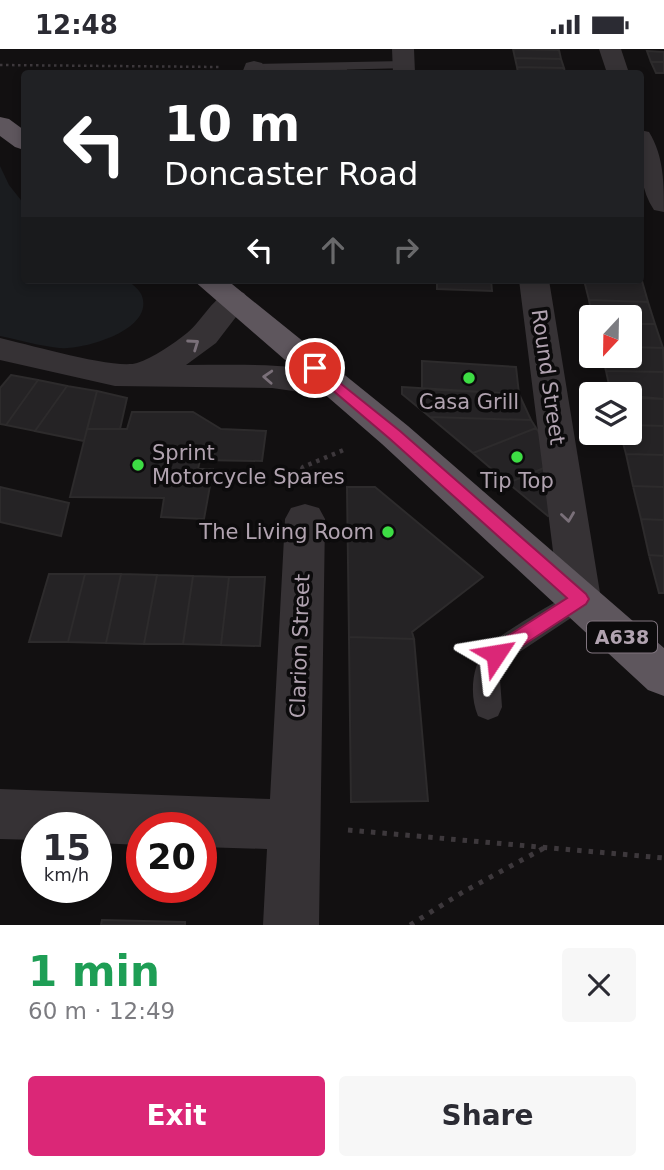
<!DOCTYPE html>
<html lang="en">
<head>
<meta charset="utf-8">
<style>
  :root { --surface:#fff; --page:#f7f7f7; --text:#2b2b33; --muted:#7c7c81; --accent:#db2777 }
  body { margin:0; font-family:"DejaVu Sans",sans-serif; background:var(--page); color:var(--text); height:100vh; display:flex; flex-direction:column; font-size:26px; white-space:nowrap }
  * { box-sizing:border-box; margin:0 }
  p { font-size:23px; color:var(--muted) }
  .icon { flex:none; width:38px; height:38px; fill:none; stroke:currentColor; stroke-width:2; stroke-linecap:round; stroke-linejoin:round }
  .map { position:relative; height:876px; overflow:hidden }
  .sheet { display:flex; flex-direction:column; background:var(--surface); flex:1 }
  .sheet>* { flex:none }
  .top-card { position:absolute; left:21px; top:21px; width:623px; height:214px; border-radius:7px; box-shadow:0 4px 10px #0003; background:#202124; color:#fff; overflow:hidden }
  .needle { width:46px; rotate:202deg }
  .fabs { position:absolute; left:579px; top:256px; display:grid; gap:14px }
  .fabs a { display:grid; place-items:center; width:63px; height:63px; border-radius:7px; background:var(--surface); box-shadow:0 4px 10px #0003; font-size:35px }
  .speed { position:absolute; left:21px; top:763px; display:flex; gap:14px; font-size:35px; font-weight:700; text-align:center }
  .speed>* { display:grid; place-content:center; width:91px; height:91px; border-radius:50%; background:var(--surface); box-shadow:0 4px 10px #0003; line-height:1 }
  .speed small { font-size:18px; font-weight:400 }
  .speed .limit { border:10px solid #d22; background:#fff; color:#111 }
  .pin { position:absolute; display:grid; place-items:center; width:60px; height:60px; color:#fff; margin:-30px; border:4px solid #fff; border-radius:50%; box-shadow:0 2px 7px #0007 }
  .me { position:absolute; width:77px; margin:-38px; rotate:57deg; stroke-linejoin:round; filter:drop-shadow(0 0 5px #0008) }
  .turn { display:flex; align-items:center; gap:24px; height:147px; padding:0 28px; font-size:32px }
  .turn .icon { width:91px; height:91px; stroke-width:2.5 }
  .turn b { display:block; font-size:49px; line-height:60px }
  .lanes { display:flex; align-items:center; height:66px; padding:0 28px; background:#0003; justify-content:center; gap:35px; direction:ltr }
  .lanes .off { opacity:.35 }
  .round { display:grid; place-items:center; flex:none; width:74px; height:74px; border-radius:7px; background:var(--page) }
  .summary { display:flex; align-items:center; justify-content:space-between; height:119px; padding:0 28px }
  h1 { font-size:42px; font-weight:600; line-height:52px; color:#1e9e55 }
  .button { display:flex; gap:14px; margin-top:auto; padding:14px 28px }
  .button a { flex:1; height:80px; border-radius:7px; background:var(--accent); color:#fff; font-size:28px; font-weight:600; line-height:80px; text-align:center }
  .button a+a { background:var(--page); color:var(--text) }
  .status { display:flex; justify-content:space-between; align-items:center; height:49px; padding:0 35px; background:var(--surface); direction:ltr }
  .status svg { height:19px; fill:currentColor }
  .map>svg:first-child { display:block }
</style>
</head>
<body>
<div class="status"><b>12:48</b><svg viewBox="0 0 49 12"><path d="M0 12V9h3v3zM5 12V6h3v6zM10 12V3h3v9zM15 12V0h3v12zM26 1h20v11H26zM47 4h2v5h-2z"/></svg></div>
<div class="map">
<svg width="664" height="876" viewBox="0 0 664 876">
  <rect width="100%" height="100%" fill="#121011"/>
  <!-- green -->
  <path fill="#1a1c1f" d="M 0,117 L 9,136 L 24,155 L 24,231 L 127,231 C 132,235 140,241 142,247 C 154,281 84,301 59,299 C 40,297 19,291 0,287 Z"/>
  <!-- building -->
  <path fill="#252325" stroke="#2d2b2c" stroke-width="2" d="M 513,0 L 559,1 L 561,10 L 515,9 Z
    M 647,2 L 664,3 L 664,13 L 651,13 Z
    M 515,9 L 561,10 L 564,19 L 517,18 Z
    M 651,13 L 664,13 L 664,24 L 656,24 Z
    M 517,18 L 564,19 L 565,24 L 518,24 Z
    M 316,20 L 346,20 L 346,24 L 316,24 Z
    M 437,231 L 491,231 L 492,242 L 437,240 Z
    M 584,231 L 642,232 L 648,253 L 589,251 Z
    M 589,251 L 648,253 L 655,275 L 630,275 L 630,268 L 592,268 Z
    M 630,275 L 655,275 L 663,299 L 630,298 Z
    M 630,298 L 663,299 L 664,323 L 606,322 L 602,306 L 630,306 Z
    M 422,312 L 516,318 L 519,345 L 422,340 Z
    M 606,322 L 664,323 L 664,350 L 611,345 Z
    M 11,326 L 38,331 L 6,376 L 0,375 L 0,339 Z
    M 38,331 L 67,337 L 35,382 L 6,376 Z
    M 67,337 L 97,342 L 84,392 L 35,382 Z
    M 402,338 L 519,345 L 531,371 L 430,368 L 402,345 Z
    M 97,342 L 127,349 L 120,380 L 87,380 Z
    M 630,349 L 664,350 L 664,377 L 630,376 Z
    M 132,363 L 193,363 L 221,380 L 266,382 L 262,412 L 200,411 L 198,420 L 213,420 L 204,470 L 161,468 L 164,449 L 70,448 L 87,380 L 127,380 Z
    M 430,368 L 531,371 L 536,379 L 473,404 Z
    M 630,376 L 664,377 L 664,406 L 626,405 L 620,383 L 630,383 Z
    M 536,379 L 558,413 L 508,434 L 473,404 Z
    M 626,405 L 664,406 L 664,438 L 633,437 Z
    M 558,413 L 561,459 L 548,467 L 508,434 Z
    M 633,437 L 664,438 L 664,471 L 641,470 Z
    M 0,438 L 69,454 L 61,487 L 0,473 Z
    M 347,438 L 375,438 L 483,528 L 412,583 L 414,590 L 349,588 Z
    M 641,470 L 664,471 L 664,507 L 649,506 Z
    M 649,506 L 664,507 L 664,544 L 659,544 Z
    M 49,525 L 85,525 L 68,593 L 29,593 Z
    M 85,525 L 121,525 L 106,594 L 68,593 Z
    M 121,525 L 157,526 L 144,595 L 106,594 Z
    M 157,526 L 193,527 L 183,595 L 144,595 Z
    M 193,527 L 229,528 L 221,596 L 183,595 Z
    M 229,528 L 265,528 L 260,597 L 221,596 Z
    M 349,588 L 414,590 L 428,752 L 351,753 Z
    M 102,871 L 185,873 L 185,876 L 101,876 Z"/>
  <g fill="none" stroke-linecap="round" stroke-linejoin="round">
    <!-- path-far2 -->
    <path stroke="#3d383c" stroke-width="2.5" stroke-dasharray="2.5 3.5" stroke-linecap="butt" d="M 0,16 L 220,18"/>
    <!-- path-far1 -->
    <path stroke="#3d383c" stroke-width="4.5" stroke-dasharray="3.5 5" stroke-linecap="butt" d="M 298,428 L 303,418 L 346,400"/>
    <!-- path -->
    <path stroke="#3d383c" stroke-width="5" stroke-dasharray="4.5 7" stroke-linecap="butt" d="M 348,781 L 664,809
      M 410,876 L 463,843 L 544,799"/>
    <!-- service -->
    <path fill="#363235" fill-rule="evenodd" d="M 403,12 L 410,16 L 408,19 L 254,23 L 247,19 L 254,15 Z
      M 580,540 L 589,543 L 593,550 L 589,557 L 506,612 L 500,630 L 502,658 L 498,667 L 488,671 L 478,667 C 469,646 472,617 486,598 C 493,590 568,544 580,540 Z"/>
    <!-- minor -->
    <path fill="#363235" fill-rule="evenodd" d="M 392,0 L 414,0 L 415,24 L 393,24 Z
      M 599,0 L 621,0 L 629,24 L 607,24 Z
      M 254,12 L 262,14 L 265,19 L 264,24 L 242,24 L 246,14 Z
      M 640,81 L 649,83 C 664,107 664,135 664,163 L 654,161 C 638,137 640,108 640,81 Z
      M 519,231 L 549,231 L 601,550 L 595,562 L 580,568 L 565,562 L 559,550 Z
      M 233,241 L 244,244 L 249,251 L 216,294 L 186,316 C 239,316 295,313 347,328 L 352,336 L 347,344 L 335,348 L 272,339 L 115,337 L 0,311 L 0,289 C 27,295 115,321 137,314 C 153,309 173,295 187,284 C 203,271 214,246 233,241 Z
      M 305,455 L 319,459 L 325,470 L 319,876 L 263,876 L 267,800 L 201,798 L 201,779 L 142,779 L 142,796 L 96,794 L 96,779 L 37,779 L 37,791 L 0,790 L 0,740 L 270,750 L 285,470 L 291,459 Z"/>
    <!-- trunk -->
    <path fill="#5e565d" fill-rule="evenodd" d="M 0,68 L 9,70 L 24,81 L 24,101 L 15,98 L 0,87 Z
      M 193,231 L 227,231 L 408,377 L 664,599 L 664,647 L 648,641 L 382,395 Z"/>
  </g>
  <!-- one-way arrows -->
  <defs><path id="oneway-chevron" d="M-2-3.5L2.5 0L-2 3.5" fill="none" stroke-width="1.6" stroke-linecap="round" stroke-linejoin="round" transform="scale(1.75)"/></defs>
  <g stroke="#7a7079">
    <use href="#oneway-chevron" transform="translate(194 295) rotate(-35)"/>
    <use href="#oneway-chevron" transform="translate(268 328) rotate(-177)"/>
    <use href="#oneway-chevron" transform="translate(568 468) rotate(82)"/>
  </g>
  <!-- route -->
  <path fill="#db2777" stroke="#8e194d" stroke-width="2" d="M 315,314 L 400,382 L 586,545 L 589,550 L 586,555 L 502,610 L 496,613 L 489,610 L 487,605 L 489,599 L 567,549 L 390,390 L 310,322 L 308,319 Z"/>
  <!-- markers -->
  <g fill="#3ddd44" stroke="#0c0b0c" stroke-width="2.5">
    <circle cx="469" cy="329" r="7"/>
    <circle cx="517" cy="408" r="7"/>
    <circle cx="138" cy="416" r="7"/>
    <circle cx="388" cy="483" r="7"/>
  </g>
  <g text-anchor="middle" dominant-baseline="central" stroke-width="7" stroke-linejoin="round" paint-order="stroke">
    <!-- shield labels -->
    <rect fill="#0c0b0c" stroke="#80757f" stroke-width="2" x="587" y="572.5" width="70" height="31" rx="5"/>
    <g font-size="19" font-weight="bold" fill="#b1a3b0">
      <text x="622" y="588">A638</text>
    </g>
    <!-- street labels -->
    <g font-size="21" fill="#b1a3b0" stroke="#0c0b0c">
      <text transform="translate(548 328) rotate(82)">Round Street</text>
      <text transform="translate(300 597) rotate(-88)">Clarion Street</text>
    </g>
    <!-- poi labels -->
    <g font-size="21" fill="#b1a3b0" stroke="#0c0b0c">
      <text x="469" y="353">Casa Grill</text>
      <text x="152" y="404" text-anchor="start">Sprint<tspan x="152" dy="24">Motorcycle Spares</tspan></text>
      <text x="517" y="432">Tip Top</text>
      <text x="374" y="483" text-anchor="end">The Living Room</text>
    </g>
  </g>
</svg>
<div class="fabs">
<a><svg class="needle" viewBox="-14 -14 28 28"><path d="M0-13l5 13h-10z" fill="#e53935"/><path d="M0 13l5-13h-10z" fill="#7c7c81"/></svg></a>
<a><svg class="icon" aria-label="layers" viewBox="0 0 24 24"><path d="M12 4l9 5-9 5-9-5zM3 14l9 5 9-5"/></svg></a>
</div>
<div class="speed"><div>15<small>km/h</small></div><div class="limit">20</div></div>
<div class="pin" style="left:315px;top:319px;background:#d93025"><svg class="icon" aria-label="arrive" viewBox="0 0 24 24"><path d="M6 21V4h12l-3 4 3 4H6"/></svg></div>
<svg class="me" style="left:496px;top:605px" viewBox="-20 -20 40 40"><path d="M0-17L14 15 0 8-14 15z" fill="#db2777" stroke="#fff" stroke-width="4"/></svg>
<div class="top-card">
<div class="turn"><svg class="icon" aria-label="left" viewBox="0 0 24 24"><path d="M17 20v-9H6M10 6l-5 5 5 5"/></svg><div><b>10 m</b>Doncaster Road</div></div>
<div class="lanes"><svg class="icon" aria-label="left" viewBox="0 0 24 24"><path d="M17 20v-9H6M10 6l-5 5 5 5"/></svg><svg class="icon off" aria-label="ahead" viewBox="0 0 24 24"><path d="M12 20V5M6 11l6-6 6 6"/></svg><svg class="icon off" aria-label="right" viewBox="0 0 24 24"><path d="M7 20v-9h11M14 6l5 5-5 5"/></svg></div>
</div>
</div>
<section class="sheet">
<div class="summary"><div><h1>1 min</h1><p>60 m · 12:49</p></div><a class="round"><svg class="icon" aria-label="close" viewBox="0 0 24 24"><path d="M6 6l12 12M18 6L6 18"/></svg></a></div>
<div class="button"><a>Exit</a><a>Share</a></div>
</section>
</body>
</html>
